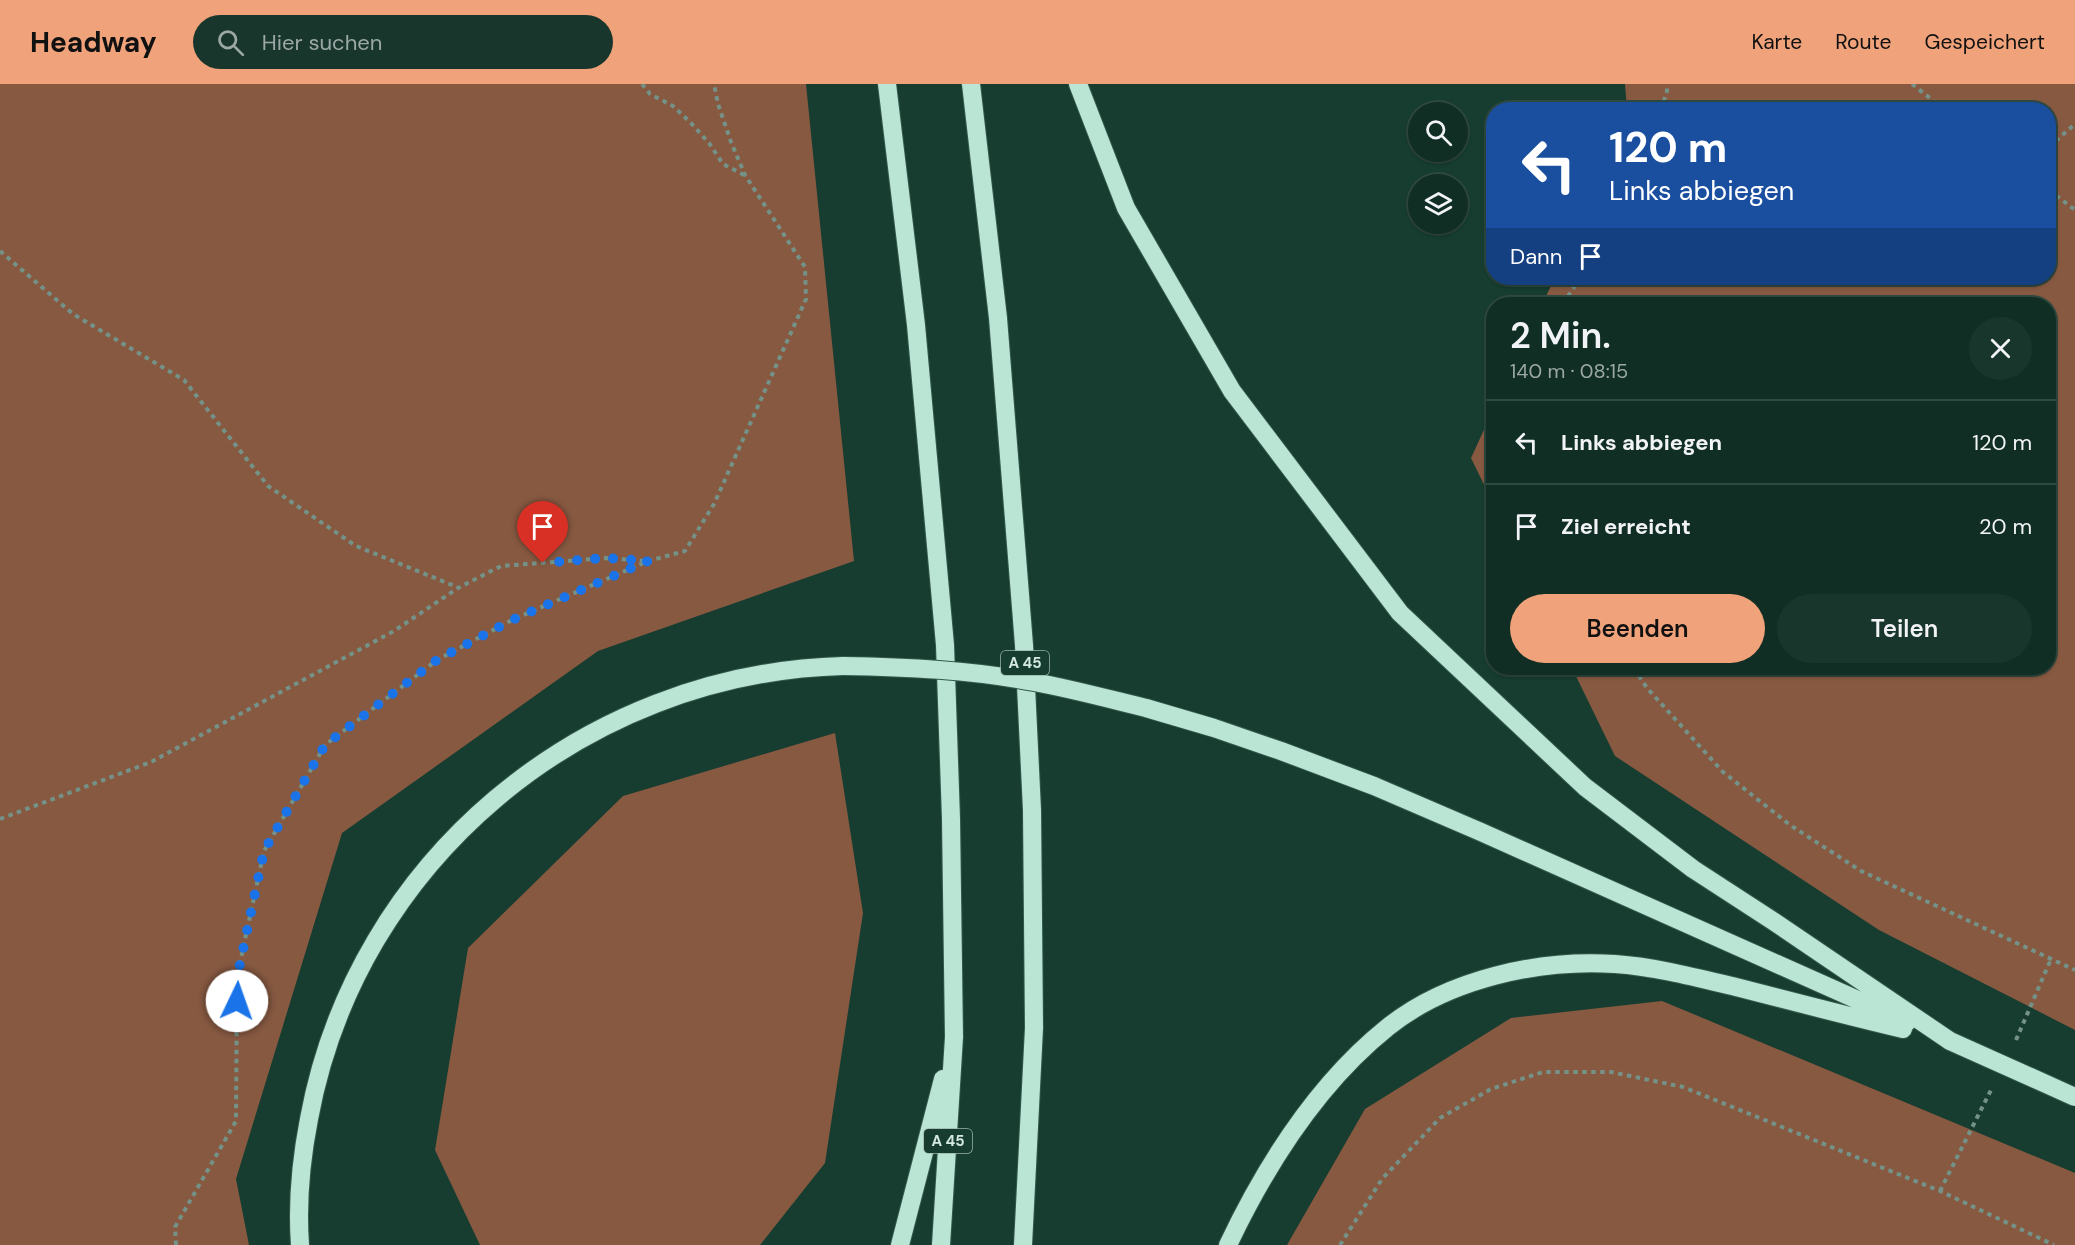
<!DOCTYPE html>
<html lang="de">
<head>
<meta charset="utf-8">
<style>
  :root { --surface:#102e24; --page:#19362c; --text:#f1f3f6; --muted:#9ca8a6; --line:#304a41; --accent:#f0a27a }
  body { margin:0; font-family:"DM Sans",sans-serif; background:var(--page); color:var(--text); height:100vh; display:flex; flex-direction:column; font-size:22px; white-space:nowrap }
  * { box-sizing:border-box; margin:0 }
  p { font-size:20px; color:var(--muted) }
  .icon { flex:none; width:33px; height:33px; fill:none; stroke:currentColor; stroke-width:2; stroke-linecap:round; stroke-linejoin:round }
  .map { position:relative; flex:1; overflow:hidden }
  .details { position:absolute; left:1486px; top:213px; width:570px; height:378px; display:flex; flex-direction:column; background:var(--surface); border-radius:24px; box-shadow:0 2px 4px #0004,0 0 0 2px var(--line) }
  .details>* { flex:none }
  .top-card { position:absolute; left:1486px; top:18px; width:570px; height:183px; border-radius:24px; box-shadow:0 2px 4px #0004,0 0 0 2px var(--line); background:#1a4fa0; color:#fff; overflow:hidden }
  .tools { position:absolute; left:1408px; top:18px; display:grid; gap:12px }
  .tools a { display:grid; place-items:center; width:60px; height:60px; border-radius:50%; background:var(--surface); box-shadow:0 2px 4px #0004,0 0 0 2px var(--line); font-size:30px }
  .pin { position:absolute; display:grid; place-items:center; width:51px; height:51px; color:#fff; margin:-62px -26px; border-radius:50% 50% 50% 0; rotate:-45deg; box-shadow:0 0 6px #0007 }
  .pin .icon { rotate:45deg }
  .me { position:absolute; width:66px; margin:-33px; rotate:3deg; stroke-linejoin:round; filter:drop-shadow(0 0 4px #0008) }
  .turn { display:flex; align-items:center; gap:21px; height:126px; padding:0 24px; font-size:27px }
  .turn .icon { width:78px; height:78px; stroke-width:2.5 }
  .turn b { display:block; font-size:42px; line-height:51px }
  .then { display:flex; align-items:center; height:57px; padding:0 24px; background:#0003; gap:12px; font-size:22px }
  .round { display:grid; place-items:center; flex:none; width:63px; height:63px; border-radius:32px; background:var(--page) }
  .headline { display:flex; align-items:center; justify-content:space-between; height:102px; padding:0 24px }
  h1 { font-size:36px; font-weight:600; line-height:45px }
  .action { display:flex; gap:12px; margin-top:auto; padding:12px 24px }
  .action a { flex:1; height:69px; border-radius:36px; background:var(--accent); color:#111; font-size:24px; font-weight:600; line-height:69px; text-align:center }
  .action a+a { background:var(--page); color:var(--text) }
  ul { padding:0; list-style:none }
  li { display:flex; align-items:center; gap:18px; height:84px; padding:0 24px; border-top:2px solid var(--line) }
  li div { flex:1 }
  li b { display:block; font-size:22px }
  li em { font-style:normal }
  header { display:flex; align-items:center; gap:36px; box-sizing:border-box; height:84px; padding:0 30px; background:var(--accent); color:#111 }
  header strong { font-size:28px }
  nav { display:flex; gap:33px; margin-inline-start:auto; font-size:21px }
  .search { width:420px; height:54px; background:var(--page); display:flex; align-items:center; gap:15px; box-sizing:border-box; padding:0 21px; border-radius:33px; color:var(--muted); font-size:22px }
  .map>svg:first-child { display:block }
</style>
</head>
<body>
<header>
<strong>Headway</strong>
<div class="search"><svg class="icon" aria-label="search" viewBox="0 0 24 24"><circle cx="10" cy="10" r="6"/><path d="M15 15l6 6"/></svg>Hier suchen</div>
<nav><a>Karte</a><a>Route</a><a>Gespeichert</a></nav>
</header>
<div class="map">
<svg width="2075" height="1161" viewBox="0 0 2075 1161">
  <rect width="100%" height="100%" fill="#163d30"/>
  <!-- forest -->
  <path fill="#875941" d="M 0,0 L 806,0 L 854,477 L 598,567 L 342,749 L 236,1095 L 249,1161 L 0,1161 Z
    M 1625,0 L 2075,0 L 2075,946 L 1879,846 L 1615,672 L 1572,584 L 2049,584 L 2049,220 L 1542,220 L 1555,194 L 2049,194 L 2049,26 L 1627,25 Z
    M 1494,324 L 1494,421 L 1471,374 Z
    M 835,649 L 863,829 L 825,1079 L 760,1161 L 480,1161 L 435,1066 L 468,864 L 623,712 Z
    M 1662,917 L 2075,1089 L 2075,1161 L 1287,1161 L 1365,1025 L 1511,934 Z"/>
  <g fill="none" stroke-linecap="round" stroke-linejoin="round">
    <defs>
      <path id="motorway" d="M 887,0 L 916,241 L 945,561 L 951,735 L 954,953 L 941,1161
        M 971,0 L 998,234 L 1024,561 L 1032,726 L 1034,944 L 1023,1161
        M 1078,0 L 1126,124 L 1232,307 L 1400,529 L 1585,703 L 1693,785 L 1773,837 L 1950,957
        M 1146,624 L 1214,644 L 1281,667 L 1374,702 L 1481,748 L 1907,938
        M 300,1161 C 297,1119 301,1076 309,1035 C 356,778 582,589 843,582
        M 900,1161 L 943,995
        M 1228,1161 C 1266,1081 1318,999 1388,943 C 1448,895 1539,875 1615,880 C 1657,883 1698,894 1740,904 C 1794,918 1848,932 1903,945"/>
    </defs>
    <!-- motorway casing -->
    <use href="#motorway" stroke="#34594c" stroke-width="20"/>
    <!-- path -->
    <path stroke="#749287" stroke-width="4" stroke-dasharray="4.5 4.5" stroke-linecap="butt" d="M 642,0 L 650,10 L 673,22 L 690,38 L 709,59 L 723,80 L 744,91
      M 1912,0 L 1945,26
      M 1661,26 L 1667,7 L 1667,0
      M 2049,63 L 2075,40
      M 2049,106 L 2075,126
      M 0,167 L 73,230 L 184,296 L 268,402 L 356,462 L 457,503
      M 1563,220 L 1580,194
      M 1634,584 L 1647,604 L 1723,688 L 1790,741 L 1861,787 L 2075,886
      M 0,735 L 151,678 L 394,547 L 458,504 L 501,482 L 606,474 L 645,477
      M 2016,956 L 2051,875
      M 1940,1107 L 1991,1006
      M 176,1161 L 175,1143 L 236,1037 L 237,893 L 264,767 L 325,661 L 437,576 L 512,536 L 648,477 L 685,467 L 714,420 L 806,215 L 805,183 L 745,91 L 731,58 L 718,20 L 714,0
      M 1340,1161 L 1382,1095 L 1440,1034 L 1491,1005 L 1543,988 L 1611,988 L 1683,1003 L 1940,1107 L 2054,1161"/>
    <!-- motorway -->
    <use href="#motorway" stroke="#bae4d3" stroke-width="18"/>
    <defs>
      <path id="motorway-bridge" d="M 843,582 C 907,583 971,586 1034,598 C 1072,605 1109,615 1146,624
        M 1950,957 L 2075,1013"/>
    </defs>
    <!-- motorway-bridge casing -->
    <use href="#motorway-bridge" stroke="#34594c" stroke-width="20" stroke-linecap="butt"/>
    <!-- motorway-bridge -->
    <use href="#motorway-bridge" stroke="#bae4d3" stroke-width="18"/>
  </g>
  <g fill="none" stroke-linecap="round" stroke-linejoin="round">
    <!-- route -->
    <path stroke="#1a73e8" stroke-width="10" stroke-dasharray="0 18" d="M 237,917 L 237,894 L 264,767 L 325,661 L 437,576 L 512,536 L 648,477 L 606,474 L 543,479"/>
  </g>
  <g text-anchor="middle" dominant-baseline="central" stroke-width="6" stroke-linejoin="round" paint-order="stroke">
    <!-- shield labels -->
    <g fill="#163d30" stroke="#9bb5ab" stroke-width="1.5">
      <rect x="1001" y="567" width="48" height="24" rx="4.5"/>
      <rect x="924" y="1045" width="48" height="24" rx="4.5"/>
    </g>
    <g font-size="15" font-weight="bold" fill="#d4e9e0">
      <text x="1025" y="579">A 45</text>
      <text x="948" y="1057">A 45</text>
    </g>
  </g>
</svg>
<div class="tools">
<a><svg class="icon" aria-label="search" viewBox="0 0 24 24"><circle cx="10" cy="10" r="6"/><path d="M15 15l6 6"/></svg></a>
<a><svg class="icon" aria-label="layers" viewBox="0 0 24 24"><path d="M12 4l9 5-9 5-9-5zM3 14l9 5 9-5"/></svg></a>
</div>
<div class="pin" style="left:543px;top:479px;background:#d93025"><svg class="icon" aria-label="arrive" viewBox="0 0 24 24"><path d="M6 21V4h12l-3 4 3 4H6"/></svg></div>
<svg class="me" style="left:237px;top:917px" viewBox="-20 -20 40 40"><circle r="19" fill="#fff"/><path d="M0-13L10 11 0 6-10 11z" fill="#1a73e8"/></svg>
<div class="top-card">
<div class="turn"><svg class="icon" aria-label="left" viewBox="0 0 24 24"><path d="M17 20v-9H6M10 6l-5 5 5 5"/></svg><div><b>120 m</b>Links abbiegen</div></div>
<div class="then">Dann<svg class="icon" aria-label="arrive" viewBox="0 0 24 24"><path d="M6 21V4h12l-3 4 3 4H6"/></svg></div>
</div>
<section class="details">
<div class="headline"><div><h1>2 Min.</h1><p>140 m · 08:15</p></div><a class="round"><svg class="icon" aria-label="close" viewBox="0 0 24 24"><path d="M6 6l12 12M18 6L6 18"/></svg></a></div>
<ul>
<li><svg class="icon" aria-label="left" viewBox="0 0 24 24"><path d="M17 20v-9H6M10 6l-5 5 5 5"/></svg><div><b>Links abbiegen</b></div><em>120 m</em></li>
<li><svg class="icon" aria-label="arrive" viewBox="0 0 24 24"><path d="M6 21V4h12l-3 4 3 4H6"/></svg><div><b>Ziel erreicht</b></div><em>20 m</em></li>
</ul>
<div class="action"><a>Beenden</a><a>Teilen</a></div>
</section>
</div>
</body>
</html>
